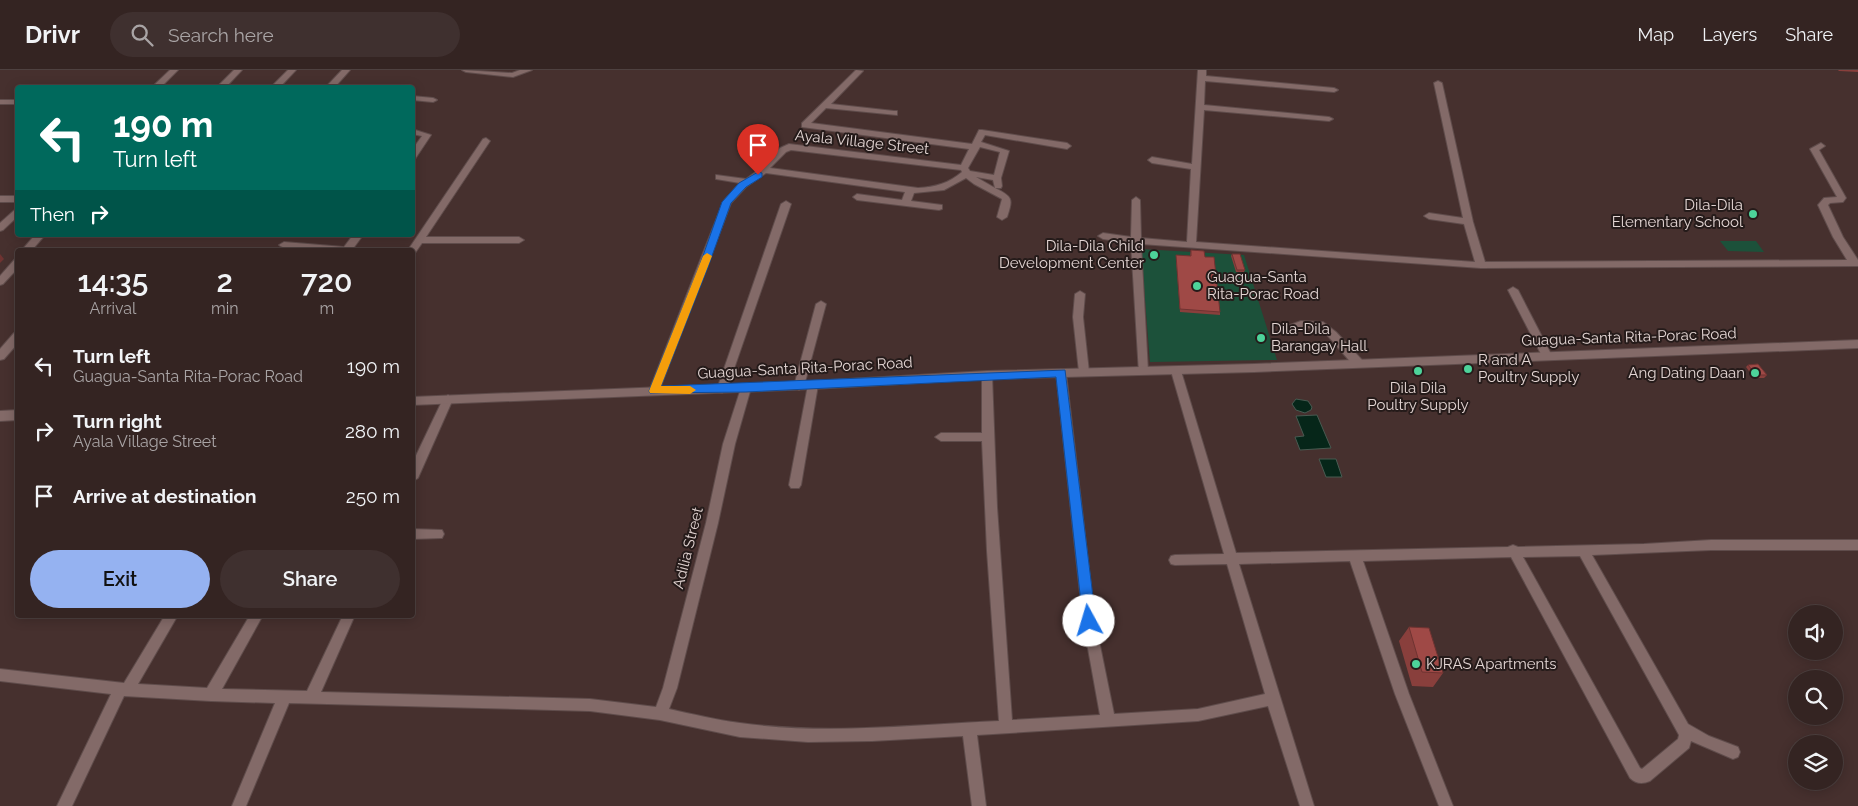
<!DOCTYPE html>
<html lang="en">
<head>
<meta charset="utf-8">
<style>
  :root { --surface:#342422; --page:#3f302f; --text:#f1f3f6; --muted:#a9a4a5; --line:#4e4140; --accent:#95b2f1 }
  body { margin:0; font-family:Raleway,sans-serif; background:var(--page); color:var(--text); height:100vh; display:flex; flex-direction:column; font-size:19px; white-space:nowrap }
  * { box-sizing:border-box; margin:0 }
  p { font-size:16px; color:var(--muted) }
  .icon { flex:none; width:28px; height:28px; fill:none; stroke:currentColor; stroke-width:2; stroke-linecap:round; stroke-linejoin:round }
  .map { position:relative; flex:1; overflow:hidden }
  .sheet { position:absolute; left:15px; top:178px; width:400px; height:370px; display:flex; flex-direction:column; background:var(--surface); border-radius:5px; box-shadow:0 2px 12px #0003,0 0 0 1px var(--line) }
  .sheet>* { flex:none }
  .banner { position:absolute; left:15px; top:15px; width:400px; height:152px; border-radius:5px; box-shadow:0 2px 12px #0003,0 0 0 1px var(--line); background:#00695c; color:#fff; overflow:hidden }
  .tools { position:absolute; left:1788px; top:535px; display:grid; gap:10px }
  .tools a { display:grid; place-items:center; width:55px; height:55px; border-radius:50%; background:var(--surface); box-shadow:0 2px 12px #0003,0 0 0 1px var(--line); font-size:25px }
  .pin { position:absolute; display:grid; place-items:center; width:42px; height:42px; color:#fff; margin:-51px -21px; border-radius:50% 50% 50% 0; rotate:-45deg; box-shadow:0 0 5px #0007 }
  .pin .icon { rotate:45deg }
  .me { position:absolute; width:55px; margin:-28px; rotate:354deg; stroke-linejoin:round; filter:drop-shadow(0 0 4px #0008) }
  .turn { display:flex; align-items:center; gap:18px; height:105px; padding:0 15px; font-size:22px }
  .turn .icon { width:65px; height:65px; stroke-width:2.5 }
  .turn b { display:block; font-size:35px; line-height:42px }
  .then { display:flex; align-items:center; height:48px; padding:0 15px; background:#0003; gap:10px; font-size:19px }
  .eta { display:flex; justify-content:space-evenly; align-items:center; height:85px; text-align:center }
  .eta b { font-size:30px; font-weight:600; line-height:35px }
  .button { display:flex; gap:10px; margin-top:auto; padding:10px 15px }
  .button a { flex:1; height:58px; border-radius:30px; background:var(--accent); color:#111; font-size:20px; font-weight:600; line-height:58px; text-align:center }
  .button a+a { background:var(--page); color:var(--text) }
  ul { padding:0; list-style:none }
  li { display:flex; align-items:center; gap:15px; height:65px; padding:0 15px }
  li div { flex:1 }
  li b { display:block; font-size:19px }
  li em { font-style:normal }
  header { display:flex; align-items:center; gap:30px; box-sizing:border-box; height:70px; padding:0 25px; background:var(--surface); border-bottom:1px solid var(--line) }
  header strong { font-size:24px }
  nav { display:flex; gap:28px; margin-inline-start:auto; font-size:18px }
  .search { width:350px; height:45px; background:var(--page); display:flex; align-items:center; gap:12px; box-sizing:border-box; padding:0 18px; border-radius:28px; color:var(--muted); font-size:19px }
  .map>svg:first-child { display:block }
</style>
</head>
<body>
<header>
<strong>Drivr</strong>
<div class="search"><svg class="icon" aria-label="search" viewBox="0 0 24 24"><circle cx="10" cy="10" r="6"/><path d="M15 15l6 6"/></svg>Search here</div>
<nav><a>Map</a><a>Layers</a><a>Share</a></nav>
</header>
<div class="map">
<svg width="1858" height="736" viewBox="0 0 1858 736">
  <rect width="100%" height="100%" fill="#46302e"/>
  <!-- green -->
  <path fill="#1c513a" d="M 1720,171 L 1756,171 L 1764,182 L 1728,181 Z
    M 1141,179 L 1244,185 L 1277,290 L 1150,292 Z"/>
  <!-- water -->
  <path fill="#062619" stroke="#485a51" d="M 1296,329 L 1308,331 L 1312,337 L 1311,340 L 1305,343 L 1296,340 L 1292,334 Z
    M 1317,345 L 1331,378 L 1300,380 L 1295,367 L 1304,366 L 1296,346 Z
    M 1319,389 L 1336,389 L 1342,407 L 1326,407 Z"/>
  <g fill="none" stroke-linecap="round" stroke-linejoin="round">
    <defs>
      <path id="minor" d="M 170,0 L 178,0 L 160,18 L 151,18 Z
        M 234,0 L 242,0 L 225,18 L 216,18 Z
        M 288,0 L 296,0 L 279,18 L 270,18 Z
        M 342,0 L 350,0 L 334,18 L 325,18 Z
        M 462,0 L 512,3 L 520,0 L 532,0 L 513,7 L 466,2 Z
        M 856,0 L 863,1 L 831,34 L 894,41 L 897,41 L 897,45 L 826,38 L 811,53 L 972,74 L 979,60 L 982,60 L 1067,73 L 1071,76 L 1067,79 L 985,65 L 981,72 L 1009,81 L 1001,108 L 1002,116 L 1001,118 L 995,118 C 1013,127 1013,129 1007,147 L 1002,150 L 997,147 L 1002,129 L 974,114 L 966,108 L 944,120 L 914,123 L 911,131 L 942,135 L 942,139 L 939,140 L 857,130 L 853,127 L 857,124 L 902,130 L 905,122 L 766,103 L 746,117 L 731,133 L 659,321 L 658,324 L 650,324 L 649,321 L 723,132 L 740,113 L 716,109 L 716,105 L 746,109 L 761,98 L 780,78 L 789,74 L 961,95 L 969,79 L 802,57 L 802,53 ZM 980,77 L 1000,82 L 994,105 L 970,101 L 968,98 ZM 791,80 L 961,100 L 962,102 C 949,113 936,117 918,118 L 770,98 L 786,82 ZM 976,107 L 993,110 L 995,118 Z
        M 1198,0 L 1206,0 L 1206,6 L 1334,18 L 1338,20 L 1334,22 L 1205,11 L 1204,35 L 1329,47 L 1333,49 L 1329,51 L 1204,40 L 1196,172 L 1475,192 L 1464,154 L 1429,149 L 1424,146 L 1429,143 L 1463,148 L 1434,13 L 1438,11 L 1442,13 L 1473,152 L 1485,192 L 1847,190 L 1833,167 L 1818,135 L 1824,128 L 1837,127 L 1810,79 L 1821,73 L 1825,76 L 1819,80 L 1846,128 L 1843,132 L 1830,133 L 1828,135 L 1843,167 L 1858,190 L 1858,196 L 1481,198 L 1141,174 L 1148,301 L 1147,304 L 1139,304 L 1131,173 L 1103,169 L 1098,166 L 1103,163 L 1131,167 L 1132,130 L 1136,127 L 1140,130 L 1141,168 L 1187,172 L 1191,99 L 1152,93 L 1148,90 L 1152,87 L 1192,94 Z
        M 412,26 L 433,28 L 437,30 L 433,32 L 412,30 Z
        M 0,30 L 18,30 L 18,34 L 0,34 Z
        M 412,59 L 431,65 L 415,89 L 412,89 L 412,80 L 422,66 L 412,64 Z
        M 486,68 L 490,71 L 426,167 L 519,167 L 524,170 L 519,173 L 422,173 L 415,183 L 412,184 L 412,180 L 408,180 L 483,69 Z
        M 0,126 L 18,126 L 18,132 L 0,132 Z
        M 786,131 L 791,134 L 727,319 L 722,323 L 718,322 L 717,319 L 781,134 Z
        M 18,137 L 18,146 L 3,160 L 0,161 L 0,153 Z
        M 35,165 L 45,165 L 32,180 L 22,180 Z
        M 353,165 L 363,165 L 352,180 C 338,180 288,183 279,175 L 284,172 L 344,177 Z
        M 18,188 L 18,198 L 3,214 L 0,215 L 0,206 L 15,189 Z
        M 1513,217 L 1518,220 L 1552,286 L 1551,289 L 1547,290 L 1542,286 L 1508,220 Z
        M 1080,221 L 1085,224 L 1083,247 L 1089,302 L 1084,306 L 1079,302 L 1073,247 L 1075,224 Z
        M 821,231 L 826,234 L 804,316 L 799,320 L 794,316 L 816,234 Z
        M 1301,251 L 1323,252 L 1336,262 L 1362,290 L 1363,293 L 1362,296 L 1354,296 L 1328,266 L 1317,257 L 1290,259 L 1289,257 L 1290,255 Z
        M 14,263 L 18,263 L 18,273 L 4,289 L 0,290 L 0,279 Z
        M 1176,297 L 1181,301 L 1236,483 L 1508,477 L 1513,475 L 1518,477 L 1644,474 L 1711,470 L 1858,470 L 1858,480 L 1711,480 L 1592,485 L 1688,654 L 1709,666 L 1738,677 L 1740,682 L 1738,687 L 1733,689 L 1691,671 L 1689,678 L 1650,711 C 1643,714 1636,714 1630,708 L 1511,487 L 1363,491 L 1409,624 L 1453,736 L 1439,736 L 1395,624 L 1350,491 L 1239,494 L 1314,736 L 1300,736 L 1268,636 L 1198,651 L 977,665 L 986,736 L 972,736 L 963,666 L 872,671 L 808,672 L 740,667 L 660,650 L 590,641 L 289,633 L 246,736 L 232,736 L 275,633 L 211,631 L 124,626 L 72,736 L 57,736 L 111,624 L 0,611 L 0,599 L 124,613 L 165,545 L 178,545 L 138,614 L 207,618 L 250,545 L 263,545 L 222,619 L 307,621 L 343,545 L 355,545 L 321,622 L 590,629 L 656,637 L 663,618 L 706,453 L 723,374 L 741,318 L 746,314 L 751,318 L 735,374 L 718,453 L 677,618 L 669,639 C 692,644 716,650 740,653 C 825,665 913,655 999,651 L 987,481 L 982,371 L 941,371 L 935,367 L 941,363 L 982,363 L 982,305 L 987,301 L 992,305 L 997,437 L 1012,650 L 1100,645 L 1083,551 L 1056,303 L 1061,299 L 1066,303 L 1095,551 L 1114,644 L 1198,639 L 1265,624 L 1227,494 L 1175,495 L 1171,494 L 1169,490 L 1171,486 L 1175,485 L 1224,484 L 1171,301 ZM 1580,486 L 1679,665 L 1678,669 L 1642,699 L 1640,698 L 1523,487 Z
        M 813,311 L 818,315 L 801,415 L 799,418 L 791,418 L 789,415 L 808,315 Z
        M 448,325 L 453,329 L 418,408 L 412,412 L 412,394 L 443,329 Z
        M 412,459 L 442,460 L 444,464 L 442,468 L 412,469 Z"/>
      <path id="secondary" d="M 1858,270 L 1858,278 L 1254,302 L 987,309 L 813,319 L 412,335 L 412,327 L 813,311 L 987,301 L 1254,294 Z
        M 18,340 L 18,350 L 0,351 L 0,341 Z"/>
    </defs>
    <!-- minor casing -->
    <use href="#minor" stroke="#5f4c4b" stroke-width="2"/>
    <!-- secondary casing -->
    <use href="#secondary" stroke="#5f4c4b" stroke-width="2"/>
    <!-- minor -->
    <use href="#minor" fill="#836a68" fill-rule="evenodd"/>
    <!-- secondary -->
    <use href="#secondary" fill="#836a68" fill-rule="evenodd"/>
  </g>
  <!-- wall -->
  <path fill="#893f3c" d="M 1838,0 L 1858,0 L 1858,2 L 1839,1 Z
    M 1191,180 L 1205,187 L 1220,242 L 1220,245 L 1180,242 L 1176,188 L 1176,185 L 1190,186 Z
    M 1232,184 L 1245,200 L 1244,202 L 1236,202 L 1231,186 Z
    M 1748,295 L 1767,305 L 1764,308 L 1754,308 L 1746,297 Z
    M 1409,557 L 1443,603 L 1433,617 L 1412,616 L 1399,571 Z"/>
  <!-- shaded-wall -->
  <path fill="#6f3331" d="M 0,184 L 4,189 L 0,193 Z"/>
  <!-- building -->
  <path fill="#9f4946" stroke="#6f3331" d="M 1191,180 L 1204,181 L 1205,187 L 1214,187 L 1220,242 L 1180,239 L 1176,185 L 1191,186 Z
    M 1232,184 L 1240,184 L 1245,200 L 1237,200 Z
    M 1758,294 L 1767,305 L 1756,305 L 1748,295 Z
    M 1409,557 L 1429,558 L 1443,603 L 1422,602 Z"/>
  <!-- route -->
  <path fill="#1a73e8" stroke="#114b97" d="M 758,102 L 762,103 L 762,107 L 746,117 L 731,133 L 708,197 L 661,316 L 1065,300 L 1096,551 L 1094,555 L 1089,557 L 1084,555 L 1083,551 L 1056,307 L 746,322 L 650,323 L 649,321 L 699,197 L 722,132 L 739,113 Z"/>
  <!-- slow -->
  <path fill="#f59e0b" d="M 707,183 L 712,186 L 661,316 L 690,316 L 696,320 L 690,324 L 650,323 L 649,321 L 703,186 Z"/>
  <!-- markers -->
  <g fill="#4dd39a" stroke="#251b1a" stroke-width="2">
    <circle cx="1753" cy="144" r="5"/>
    <circle cx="1154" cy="185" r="5"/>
    <circle cx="1197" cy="216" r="5"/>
    <circle cx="1261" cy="268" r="5"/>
    <circle cx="1468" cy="299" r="5"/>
    <circle cx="1418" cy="301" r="5"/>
    <circle cx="1755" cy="303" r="5"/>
    <circle cx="1416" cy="594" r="5"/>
  </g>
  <g text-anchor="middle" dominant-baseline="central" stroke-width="4" stroke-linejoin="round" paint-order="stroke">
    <!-- street labels -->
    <g font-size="15" fill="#e3d5d3" stroke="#251b1a">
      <text transform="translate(862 72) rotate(6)">Ayala Village Street</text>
      <text transform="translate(1629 267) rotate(-2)">Guagua-Santa Rita-Porac Road</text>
      <text transform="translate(805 298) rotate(-3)">Guagua-Santa Rita-Porac Road</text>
      <text transform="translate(688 478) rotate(-76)">Adilia Street</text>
    </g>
    <!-- poi labels -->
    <g font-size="15" fill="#e3d5d3" stroke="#251b1a" text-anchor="start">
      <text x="1743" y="135" text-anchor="end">Dila-Dila<tspan x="1743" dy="17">Elementary School</tspan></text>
      <text x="1144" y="176" text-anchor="end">Dila-Dila Child<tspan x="1144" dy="17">Development Center</tspan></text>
      <text x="1207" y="207">Guagua-Santa<tspan x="1207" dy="17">Rita-Porac Road</tspan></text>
      <text x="1271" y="259">Dila-Dila<tspan x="1271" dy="17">Barangay Hall</tspan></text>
      <text x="1478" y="290">R and A<tspan x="1478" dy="17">Poultry Supply</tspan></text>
      <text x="1745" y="303" text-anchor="end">Ang Dating Daan</text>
      <text x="1418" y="318" text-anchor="middle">Dila Dila<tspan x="1418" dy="17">Poultry Supply</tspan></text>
      <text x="1426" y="594">KJRAS Apartments</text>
    </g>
  </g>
</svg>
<div class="tools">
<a><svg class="icon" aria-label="sound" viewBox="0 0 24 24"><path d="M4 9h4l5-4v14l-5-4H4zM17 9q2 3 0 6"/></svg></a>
<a><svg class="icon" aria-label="search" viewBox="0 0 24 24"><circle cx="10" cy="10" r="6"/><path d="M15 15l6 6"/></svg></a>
<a><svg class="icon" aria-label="layers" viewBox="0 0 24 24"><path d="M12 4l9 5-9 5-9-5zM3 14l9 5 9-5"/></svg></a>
</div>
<div class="pin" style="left:758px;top:105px;background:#d93025"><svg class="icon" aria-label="arrive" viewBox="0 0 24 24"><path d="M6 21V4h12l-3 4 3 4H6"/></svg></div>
<svg class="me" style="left:1089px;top:551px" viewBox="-20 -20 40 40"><circle r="19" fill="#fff"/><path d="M0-13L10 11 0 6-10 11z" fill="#1a73e8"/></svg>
<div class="banner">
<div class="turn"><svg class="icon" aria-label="left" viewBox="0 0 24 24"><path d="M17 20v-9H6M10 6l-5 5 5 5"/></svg><div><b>190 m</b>Turn left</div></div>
<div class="then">Then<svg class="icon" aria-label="right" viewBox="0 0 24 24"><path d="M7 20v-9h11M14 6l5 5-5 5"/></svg></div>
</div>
<section class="sheet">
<div class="eta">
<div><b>14:35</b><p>Arrival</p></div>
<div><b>2</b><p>min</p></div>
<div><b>720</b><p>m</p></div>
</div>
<ul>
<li><svg class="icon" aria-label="left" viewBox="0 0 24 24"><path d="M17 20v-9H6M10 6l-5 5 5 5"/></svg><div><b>Turn left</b><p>Guagua-Santa Rita-Porac Road</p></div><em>190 m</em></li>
<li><svg class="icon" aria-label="right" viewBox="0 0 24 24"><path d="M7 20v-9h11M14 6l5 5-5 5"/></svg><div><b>Turn right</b><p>Ayala Village Street</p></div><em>280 m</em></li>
<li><svg class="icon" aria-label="arrive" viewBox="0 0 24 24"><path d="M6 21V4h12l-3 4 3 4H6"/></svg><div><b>Arrive at destination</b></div><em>250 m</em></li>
</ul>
<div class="button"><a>Exit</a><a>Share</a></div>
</section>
</div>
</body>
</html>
